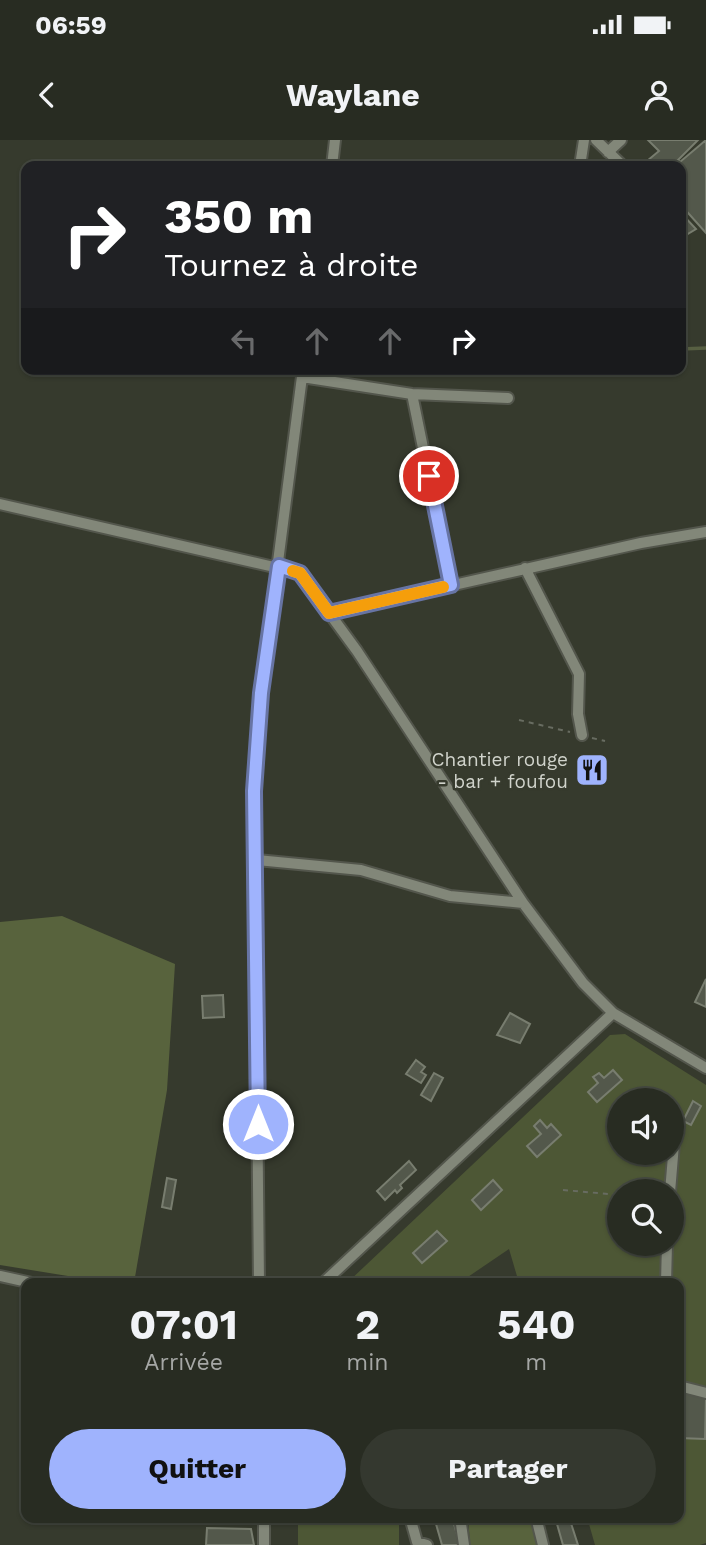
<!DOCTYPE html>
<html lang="fr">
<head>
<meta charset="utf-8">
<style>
  :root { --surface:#282c22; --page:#34382f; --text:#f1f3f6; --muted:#a5a7a5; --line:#444840; --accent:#9fb3fd }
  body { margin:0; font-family:"Work Sans",sans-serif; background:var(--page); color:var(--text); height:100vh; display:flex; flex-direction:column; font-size:26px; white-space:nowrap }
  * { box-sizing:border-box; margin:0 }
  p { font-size:23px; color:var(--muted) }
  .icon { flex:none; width:38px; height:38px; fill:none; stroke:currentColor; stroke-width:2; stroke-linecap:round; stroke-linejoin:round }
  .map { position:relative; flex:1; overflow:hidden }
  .panel { position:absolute; left:21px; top:1138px; width:663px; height:245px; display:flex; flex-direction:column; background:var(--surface); border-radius:14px; box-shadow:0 2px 5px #0004,0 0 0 2px var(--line) }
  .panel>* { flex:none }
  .guide { position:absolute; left:21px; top:21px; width:665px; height:214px; border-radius:14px; box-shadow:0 2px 5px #0004,0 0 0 2px var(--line); background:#202124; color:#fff; overflow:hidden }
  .fabs { position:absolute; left:607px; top:948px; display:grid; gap:14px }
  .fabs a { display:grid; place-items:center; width:77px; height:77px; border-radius:50%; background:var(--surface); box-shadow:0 2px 5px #0004,0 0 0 2px var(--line); font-size:35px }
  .pin { position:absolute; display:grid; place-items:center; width:60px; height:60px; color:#fff; margin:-30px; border:4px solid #fff; border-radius:50%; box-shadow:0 2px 7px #0007 }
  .me { position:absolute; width:77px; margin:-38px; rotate:0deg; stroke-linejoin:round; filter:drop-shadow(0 0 5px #0008) }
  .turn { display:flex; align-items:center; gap:24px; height:147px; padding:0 28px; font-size:32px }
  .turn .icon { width:91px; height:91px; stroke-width:2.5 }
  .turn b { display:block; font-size:49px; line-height:60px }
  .lanes { display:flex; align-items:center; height:66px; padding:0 28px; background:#0003; justify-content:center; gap:35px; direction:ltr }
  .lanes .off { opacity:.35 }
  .eta { display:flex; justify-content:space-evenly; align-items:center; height:119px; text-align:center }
  .eta b { font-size:42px; font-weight:700; line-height:49px }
  .action { display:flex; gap:14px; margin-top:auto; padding:14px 28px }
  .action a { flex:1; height:80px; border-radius:42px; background:var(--accent); color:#111; font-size:28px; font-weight:700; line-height:80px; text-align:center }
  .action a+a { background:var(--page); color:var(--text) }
  .status { display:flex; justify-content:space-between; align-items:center; height:49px; padding:0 35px; background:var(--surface); direction:ltr }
  .status svg { height:19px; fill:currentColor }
  header { display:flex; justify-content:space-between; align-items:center; height:91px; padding:0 28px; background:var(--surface); font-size:32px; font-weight:700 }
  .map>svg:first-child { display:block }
</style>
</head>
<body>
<div class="status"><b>06:59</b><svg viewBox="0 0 49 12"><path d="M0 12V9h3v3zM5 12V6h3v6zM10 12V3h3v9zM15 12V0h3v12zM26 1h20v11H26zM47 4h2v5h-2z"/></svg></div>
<header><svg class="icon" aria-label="back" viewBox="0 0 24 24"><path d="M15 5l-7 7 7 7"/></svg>Waylane<svg class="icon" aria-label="person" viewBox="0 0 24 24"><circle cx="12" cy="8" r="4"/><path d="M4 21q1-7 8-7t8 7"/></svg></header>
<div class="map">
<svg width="706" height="1405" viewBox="0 0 706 1405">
  <rect width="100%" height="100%" fill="#363a2d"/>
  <!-- green -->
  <path fill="#4d5735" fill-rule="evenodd" d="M 625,894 L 706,945 L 706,1403 L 700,1405 L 595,1405 L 587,1377 L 679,1377 L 679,1143 L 519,1143 L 509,1109 L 459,1143 L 347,1143 L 610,895 ZM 620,961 L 672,961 L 672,1013 L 620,1013 ZM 620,1052 L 672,1052 L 672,1104 L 620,1104 Z
    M 298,1377 L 399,1377 L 399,1405 L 298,1405 Z"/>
  <!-- forest -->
  <path fill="#58633d" d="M 62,776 L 175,824 L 167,950 L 134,1143 L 111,1143 L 0,1125 L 0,782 Z
    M 468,1377 L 536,1377 L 544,1405 L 470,1405 Z"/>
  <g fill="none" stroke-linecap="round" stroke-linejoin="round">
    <!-- stream -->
    <path stroke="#575f42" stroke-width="3.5" d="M 681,209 L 706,208"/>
  </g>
  <!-- building -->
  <path fill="#53584b" stroke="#787d6f" stroke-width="2" d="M 648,0 L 698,0 L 678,20 L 680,22 L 706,0 L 706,93 L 681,65 L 681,51 L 685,47 L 686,39 L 681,35 L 681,26 L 641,26 L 659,11 Z
    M 681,73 L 696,89 L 681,98 Z
    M 706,839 L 706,867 L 695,862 Z
    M 223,855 L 224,877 L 203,878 L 202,856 Z
    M 510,873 L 530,884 L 520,903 L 497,895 Z
    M 416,920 L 425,927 L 421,932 L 426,935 L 421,943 L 406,934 Z
    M 613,930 L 622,940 L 597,962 L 588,952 L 598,943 L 593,937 L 599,933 L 604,938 Z
    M 434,933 L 443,938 L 431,961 L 421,955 Z
    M 693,961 L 701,966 L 691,985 L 683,981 Z
    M 540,980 L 547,988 L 551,984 L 561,995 L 537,1017 L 527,1006 L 541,994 L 534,986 Z
    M 409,1021 L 416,1030 L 400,1045 L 402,1048 L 397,1053 L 395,1050 L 385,1060 L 377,1051 Z
    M 167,1038 L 176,1040 L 171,1069 L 162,1067 Z
    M 493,1040 L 502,1050 L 481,1070 L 472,1060 Z
    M 437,1091 L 447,1101 L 422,1123 L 413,1113 Z
    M 679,1252 L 706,1257 L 705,1299 L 679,1298 Z
    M 434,1377 L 452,1377 L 460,1405 L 442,1405 Z
    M 555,1377 L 569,1377 L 578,1405 L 563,1405 Z
    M 207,1388 L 251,1389 L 254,1405 L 206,1405 Z"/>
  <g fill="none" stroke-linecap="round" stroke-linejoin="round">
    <defs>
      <path id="minor" d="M 596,0 L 623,26
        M 608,12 L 621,0
        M 332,26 L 335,0
        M 580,26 L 584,0
        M 302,237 L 412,254 L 508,258
        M 412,254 L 451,445
        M 0,364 L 300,433 L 357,511 L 523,763 L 583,843 L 613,873 L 706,928
        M 525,428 L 579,534 L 578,574 L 582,595
        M 329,473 L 641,403 L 706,392
        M 257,720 L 361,730 L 450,756 L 523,763
        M 670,1052 L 676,980
        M 0,1136 L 32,1143
        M 259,1143 L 254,651 L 261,553 L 303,229
        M 323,1143 L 613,873
        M 666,1143 L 667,1104
        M 679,1246 L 706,1253
        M 264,1377 L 264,1405
        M 410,1377 L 417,1402 L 427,1405
        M 460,1377 L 464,1405
        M 536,1377 L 543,1405
        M 107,1378 L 210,1377"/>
    </defs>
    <!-- minor casing -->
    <use href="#minor" stroke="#53564c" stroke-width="14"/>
    <!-- path -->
    <path stroke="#686c61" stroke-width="2" stroke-dasharray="5 5" stroke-linecap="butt" d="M 519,580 L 570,592
      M 592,598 L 605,601
      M 563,1050 L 620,1055"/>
    <!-- minor -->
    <use href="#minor" stroke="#828779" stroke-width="10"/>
  </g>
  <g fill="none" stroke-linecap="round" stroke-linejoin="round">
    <defs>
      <path id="route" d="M 258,984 L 254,651 L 261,553 L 279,426 L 300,433 L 329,473 L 451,445 L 429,336"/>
    </defs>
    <!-- route casing -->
    <use href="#route" stroke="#6774a4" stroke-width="18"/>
    <!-- route -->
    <use href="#route" stroke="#9fb3fd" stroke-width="12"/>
    <!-- slow -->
    <path stroke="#f59e0b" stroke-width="12" d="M 293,431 L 300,433 L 329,473 L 443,447"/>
  </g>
  <!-- icons -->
  <defs>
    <symbol id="restaurant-square" viewBox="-11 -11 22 22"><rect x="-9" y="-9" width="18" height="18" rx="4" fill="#9fb3fd" stroke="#363a2d"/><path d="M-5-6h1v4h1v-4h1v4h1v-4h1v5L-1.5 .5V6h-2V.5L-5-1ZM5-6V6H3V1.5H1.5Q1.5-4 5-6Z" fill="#111"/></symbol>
  </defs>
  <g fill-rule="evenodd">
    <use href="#restaurant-square" x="573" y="611" width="38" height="38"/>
  </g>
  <g text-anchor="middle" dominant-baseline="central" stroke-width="5" stroke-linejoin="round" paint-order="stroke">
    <!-- poi labels -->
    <g font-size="19" fill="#d0d3cb" stroke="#363a2d" text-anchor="end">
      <text x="568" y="619">Chantier rouge<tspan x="568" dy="22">- bar + foufou</tspan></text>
    </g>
  </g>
</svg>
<div class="fabs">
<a><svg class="icon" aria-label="sound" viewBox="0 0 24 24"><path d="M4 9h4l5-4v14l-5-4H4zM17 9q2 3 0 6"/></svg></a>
<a><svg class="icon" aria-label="search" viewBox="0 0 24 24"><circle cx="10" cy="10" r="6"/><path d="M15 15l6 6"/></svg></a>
</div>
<div class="pin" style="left:429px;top:336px;background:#d93025"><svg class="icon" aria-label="arrive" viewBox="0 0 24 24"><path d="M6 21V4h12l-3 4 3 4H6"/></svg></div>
<svg class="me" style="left:258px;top:984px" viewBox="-20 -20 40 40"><circle r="17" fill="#9fb3fd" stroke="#fff" stroke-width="3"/><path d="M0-11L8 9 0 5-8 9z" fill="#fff"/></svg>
<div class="guide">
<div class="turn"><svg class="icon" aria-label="right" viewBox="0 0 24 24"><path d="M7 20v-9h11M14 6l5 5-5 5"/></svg><div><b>350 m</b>Tournez à droite</div></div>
<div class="lanes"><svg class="icon off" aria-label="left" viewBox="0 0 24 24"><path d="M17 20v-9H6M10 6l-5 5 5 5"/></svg><svg class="icon off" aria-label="ahead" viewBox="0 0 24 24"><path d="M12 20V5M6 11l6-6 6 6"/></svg><svg class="icon off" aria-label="ahead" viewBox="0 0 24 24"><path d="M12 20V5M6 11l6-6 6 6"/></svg><svg class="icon" aria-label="right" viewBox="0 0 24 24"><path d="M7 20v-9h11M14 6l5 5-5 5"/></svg></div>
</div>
<section class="panel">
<div class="eta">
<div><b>07:01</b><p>Arrivée</p></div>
<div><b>2</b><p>min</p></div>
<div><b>540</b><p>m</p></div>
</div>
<div class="action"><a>Quitter</a><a>Partager</a></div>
</section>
</div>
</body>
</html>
